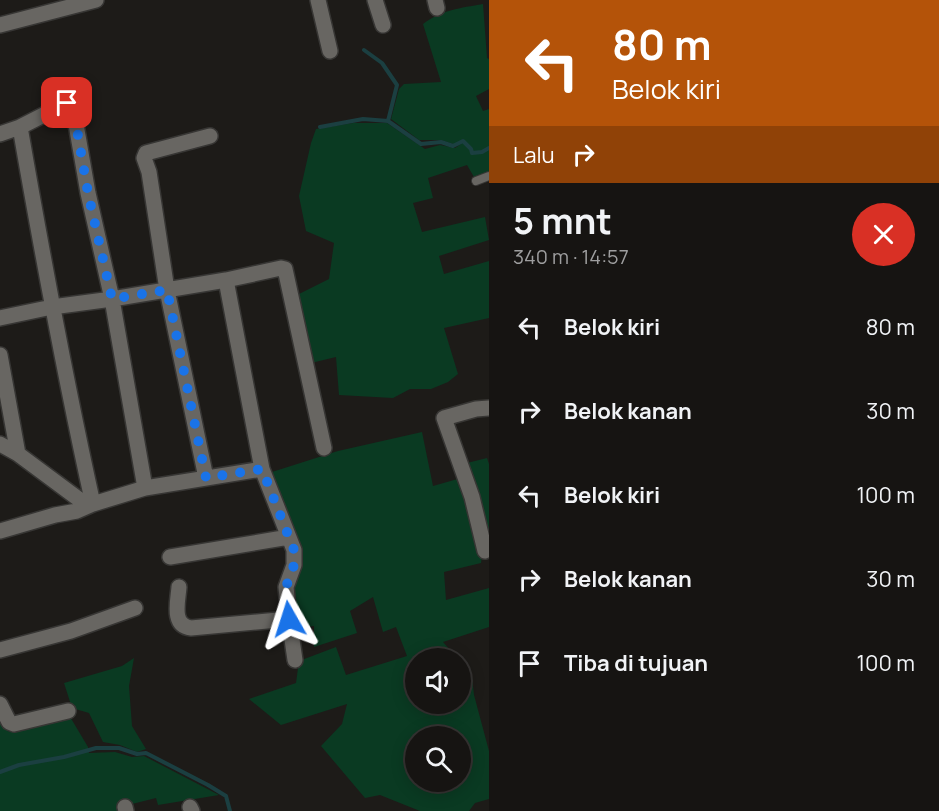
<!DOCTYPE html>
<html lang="id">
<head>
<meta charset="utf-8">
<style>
  :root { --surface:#161412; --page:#232120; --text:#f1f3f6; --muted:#9e9e9f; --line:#353332 }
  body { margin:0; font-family:Manrope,sans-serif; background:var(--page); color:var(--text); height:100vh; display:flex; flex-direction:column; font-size:22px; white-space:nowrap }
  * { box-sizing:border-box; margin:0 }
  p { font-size:20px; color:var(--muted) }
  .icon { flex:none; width:33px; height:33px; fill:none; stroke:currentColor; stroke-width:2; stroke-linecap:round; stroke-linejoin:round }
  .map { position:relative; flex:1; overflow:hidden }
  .sheet { display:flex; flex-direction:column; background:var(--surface); width:450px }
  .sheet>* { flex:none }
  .guide { background:#b45309; color:#fff; overflow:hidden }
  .buttons { position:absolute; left:405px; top:648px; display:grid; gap:12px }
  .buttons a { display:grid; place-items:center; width:66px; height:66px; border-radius:50%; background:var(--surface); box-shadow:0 3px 15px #0003,0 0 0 2px var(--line); font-size:30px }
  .pin { position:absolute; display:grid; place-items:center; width:51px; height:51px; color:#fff; margin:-26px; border-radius:12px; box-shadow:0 3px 9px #0006 }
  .me { position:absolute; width:66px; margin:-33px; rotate:354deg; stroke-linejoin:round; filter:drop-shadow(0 0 4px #0008) }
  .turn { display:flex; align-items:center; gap:21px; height:126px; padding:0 24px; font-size:27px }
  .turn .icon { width:78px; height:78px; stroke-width:2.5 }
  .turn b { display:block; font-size:42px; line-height:51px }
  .then { display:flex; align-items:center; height:57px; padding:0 24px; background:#0003; gap:12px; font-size:22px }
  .round { display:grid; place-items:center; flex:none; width:63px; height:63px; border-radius:32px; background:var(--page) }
  .head { display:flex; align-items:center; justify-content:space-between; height:102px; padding:0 24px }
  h1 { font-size:36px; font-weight:700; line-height:45px }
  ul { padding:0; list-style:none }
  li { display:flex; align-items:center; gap:18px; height:84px; padding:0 24px }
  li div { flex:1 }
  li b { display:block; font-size:22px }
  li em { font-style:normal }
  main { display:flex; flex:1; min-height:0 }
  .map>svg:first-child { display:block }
</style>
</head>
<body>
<main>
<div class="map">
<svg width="489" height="811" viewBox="0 0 489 811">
  <rect width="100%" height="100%" fill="#1d1b18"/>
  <!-- grass -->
  <path fill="#0a3a22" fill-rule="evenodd" d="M 483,4 L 487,58 L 489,59 L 489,89 L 476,96 L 483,111 L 489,109 L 489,172 L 474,177 L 467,165 L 428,178 L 433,198 L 413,203 L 422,232 L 485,217 L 489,240 L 439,256 L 444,274 L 489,261 L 489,318 L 444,328 L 458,374 L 448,382 L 431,389 L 410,389 L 393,398 L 339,395 L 336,357 L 311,363 L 299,294 L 329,279 L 334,243 L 306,231 L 299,196 L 311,143 L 316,129 L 353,123 L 387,123 L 425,149 L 440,145 L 455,148 L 461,144 L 453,144 L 441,140 L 419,140 L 391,119 L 399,89 L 404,84 L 441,82 L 423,24 C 442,10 460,8 483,4 Z
    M 422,432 L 433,486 L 468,476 L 467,463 L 487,458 L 489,464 L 489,546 L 483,548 L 481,563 L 444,572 L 446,600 L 489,588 L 489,627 L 443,642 L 457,658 L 416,658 L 416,704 L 460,704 L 461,663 L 472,677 L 474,695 L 489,751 L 489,799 L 475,803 L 469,811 L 420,811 L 380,795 L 365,798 L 321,746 L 342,724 L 347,704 L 281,725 L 249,699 L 296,683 L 299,661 L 336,647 L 346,675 L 407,656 L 396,627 L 383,632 L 373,597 L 350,611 L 357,633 L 314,647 L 314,626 L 297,628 L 291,595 L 299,564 L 296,535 L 272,472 L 338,451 ZM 416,736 L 460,736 L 460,782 L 416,782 Z
    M 134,658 L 129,686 L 132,726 L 146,749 L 137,752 L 120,745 L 103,742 L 89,713 L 72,708 L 64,683 L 122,666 Z
    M 0,713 L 9,732 L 69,715 L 88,747 L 89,753 L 115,752 L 132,757 L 144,756 L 219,795 L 158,805 L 156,798 L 132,804 L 133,811 L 0,811 Z"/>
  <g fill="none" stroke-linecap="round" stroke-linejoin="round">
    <!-- stream -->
    <path stroke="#1b3f41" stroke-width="4" d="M 364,50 L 382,63 L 397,85 L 388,121
      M 320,127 L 363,119 L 388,121 L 421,144 L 441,142 L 453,146 L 463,141 L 471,149 L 472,153 L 482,152 L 489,148
      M 0,772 L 19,765 L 64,757 L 96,748 L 119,748 L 137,754 L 146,753 L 208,785 L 226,796 L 230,811"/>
    <defs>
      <path id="service" d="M 476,181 L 489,176"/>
      <path id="minor" d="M 318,0 L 330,51
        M 375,0 L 383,25
        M 435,0 L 437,8
        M 0,25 L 96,0
        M 20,127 L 67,103 L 71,104 L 73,107 L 88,193 L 112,299 L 145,488
        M 0,134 L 20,127 C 42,253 65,378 93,504
        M 0,318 L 52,307 L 112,299 L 226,280 L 281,268 L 285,269 L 324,448
        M 0,355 L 18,454
        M 0,444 L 18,454 L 88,506
        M 206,478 L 167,290 L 149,172 L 144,158 L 146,153 L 210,136
        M 0,531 L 55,515 L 77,511 L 93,504 L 145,488 L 262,469 L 226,280
        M 485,551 L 472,497 L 444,418 L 476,409 L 489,408
        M 170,557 L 289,537
        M 179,587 C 178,601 171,626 191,628 L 289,619 L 286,587 L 294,565 L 294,550 L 262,469
        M 289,619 L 295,660
        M 0,650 L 71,631 L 135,608
        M 0,704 L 9,722 L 14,724 L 68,711
        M 125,807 L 126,811
        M 190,807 L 192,811"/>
    </defs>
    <!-- service casing -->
    <use href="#service" stroke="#373634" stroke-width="10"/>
    <!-- minor casing -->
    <use href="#minor" stroke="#373634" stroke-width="18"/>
    <!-- service -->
    <use href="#service" stroke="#686662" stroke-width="8"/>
    <!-- minor -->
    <use href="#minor" stroke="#686662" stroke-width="15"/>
  </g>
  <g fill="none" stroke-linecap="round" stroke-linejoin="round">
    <!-- route -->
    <path stroke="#1a73e8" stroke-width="10" stroke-dasharray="0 18" d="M 67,103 L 71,104 L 73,107 L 88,193 L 112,299 L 167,290 L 206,478 L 262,469 L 294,550 L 294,565 L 286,587 L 289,619"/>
  </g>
</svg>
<div class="buttons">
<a><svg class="icon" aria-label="sound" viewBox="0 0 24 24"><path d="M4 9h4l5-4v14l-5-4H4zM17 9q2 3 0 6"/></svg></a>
<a><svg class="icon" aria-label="search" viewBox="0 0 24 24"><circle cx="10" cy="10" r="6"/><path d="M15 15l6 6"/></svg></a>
</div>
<div class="pin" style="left:67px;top:103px;background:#d93025"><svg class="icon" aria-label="arrive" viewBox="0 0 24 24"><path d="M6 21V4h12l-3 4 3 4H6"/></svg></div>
<svg class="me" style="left:289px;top:619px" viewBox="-20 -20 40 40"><path d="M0-17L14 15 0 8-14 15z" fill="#1a73e8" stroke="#fff" stroke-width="4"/></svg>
</div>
<section class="sheet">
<div class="guide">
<div class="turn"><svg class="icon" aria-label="left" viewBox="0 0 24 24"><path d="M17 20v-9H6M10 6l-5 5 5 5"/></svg><div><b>80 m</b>Belok kiri</div></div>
<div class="then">Lalu<svg class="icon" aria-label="right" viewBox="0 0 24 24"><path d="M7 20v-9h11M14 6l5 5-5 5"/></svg></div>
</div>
<div class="head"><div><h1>5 mnt</h1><p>340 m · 14:57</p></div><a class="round" style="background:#d93025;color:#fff"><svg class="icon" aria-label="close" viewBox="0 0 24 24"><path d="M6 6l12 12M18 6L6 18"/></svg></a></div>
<ul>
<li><svg class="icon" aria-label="left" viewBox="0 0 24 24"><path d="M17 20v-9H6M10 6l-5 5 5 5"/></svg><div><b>Belok kiri</b></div><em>80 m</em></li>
<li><svg class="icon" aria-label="right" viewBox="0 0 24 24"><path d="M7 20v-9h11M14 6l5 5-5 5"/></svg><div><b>Belok kanan</b></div><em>30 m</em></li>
<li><svg class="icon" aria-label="left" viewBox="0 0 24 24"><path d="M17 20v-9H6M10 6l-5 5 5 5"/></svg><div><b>Belok kiri</b></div><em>100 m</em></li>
<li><svg class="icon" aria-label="right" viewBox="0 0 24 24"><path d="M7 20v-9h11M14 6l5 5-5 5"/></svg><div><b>Belok kanan</b></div><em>30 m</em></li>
<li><svg class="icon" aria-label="arrive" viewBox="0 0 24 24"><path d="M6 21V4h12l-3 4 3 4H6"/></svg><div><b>Tiba di tujuan</b></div><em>100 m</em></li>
</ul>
</section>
</main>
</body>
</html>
